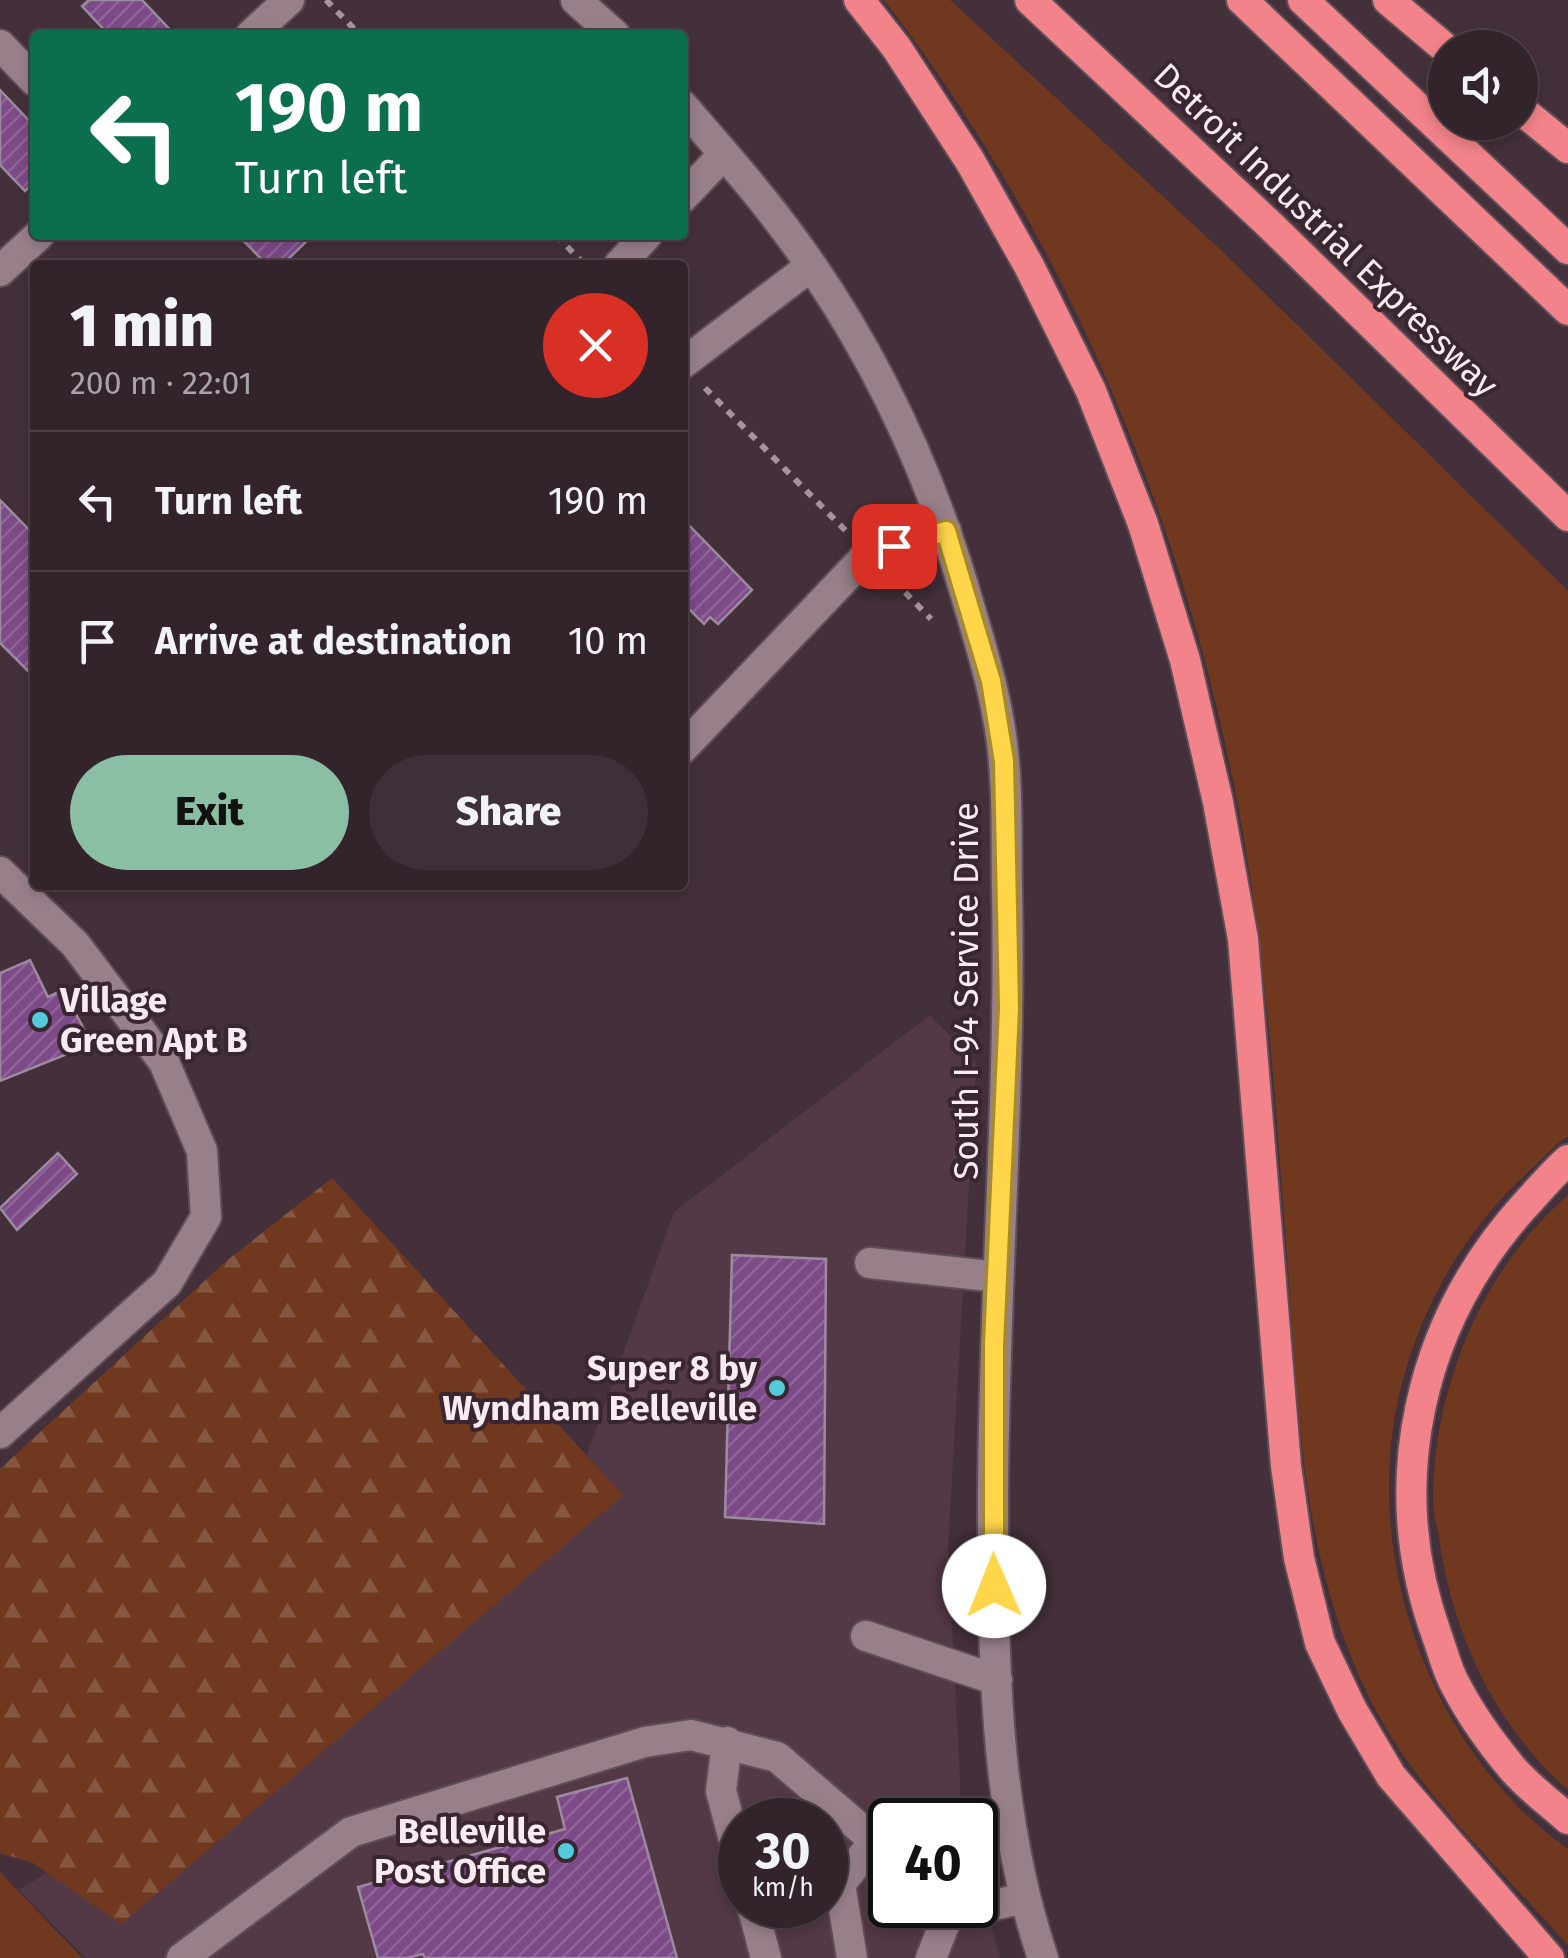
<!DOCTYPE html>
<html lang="en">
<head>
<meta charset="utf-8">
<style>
  :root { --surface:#33242c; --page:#3e3038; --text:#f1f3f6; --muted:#a9a4a9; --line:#4e4148; --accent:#8abfa5 }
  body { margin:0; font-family:"Fira Sans",sans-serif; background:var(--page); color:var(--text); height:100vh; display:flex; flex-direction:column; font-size:38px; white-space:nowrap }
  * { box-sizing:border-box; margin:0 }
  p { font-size:32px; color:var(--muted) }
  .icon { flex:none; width:55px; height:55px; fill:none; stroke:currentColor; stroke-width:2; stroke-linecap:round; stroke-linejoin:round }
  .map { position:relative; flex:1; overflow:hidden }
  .panel { position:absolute; left:30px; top:260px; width:658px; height:630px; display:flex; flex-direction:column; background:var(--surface); border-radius:10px; box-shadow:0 5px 15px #0003,0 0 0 2px var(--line) }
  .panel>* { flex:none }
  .top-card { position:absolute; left:30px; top:30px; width:658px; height:210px; border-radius:10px; box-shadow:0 5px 15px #0003,0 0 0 2px var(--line); background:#0b6e4f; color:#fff; overflow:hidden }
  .buttons { position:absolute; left:1428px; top:30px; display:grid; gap:20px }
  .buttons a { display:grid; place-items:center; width:110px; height:110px; border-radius:50%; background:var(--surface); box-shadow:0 5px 15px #0003,0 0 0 2px var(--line); font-size:50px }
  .speed { position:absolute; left:718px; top:1798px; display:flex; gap:20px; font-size:50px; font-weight:700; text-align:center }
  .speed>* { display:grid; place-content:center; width:130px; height:130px; border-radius:50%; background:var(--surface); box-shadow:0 5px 15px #0003,0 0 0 2px var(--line); line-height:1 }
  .speed small { font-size:25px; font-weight:400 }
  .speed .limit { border:5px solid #111; border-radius:15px; background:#fff; color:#111 }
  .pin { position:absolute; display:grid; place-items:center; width:85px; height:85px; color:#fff; margin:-42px; border-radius:20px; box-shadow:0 5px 15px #0006 }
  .me { position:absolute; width:110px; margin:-55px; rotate:359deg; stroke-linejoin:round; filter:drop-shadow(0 0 8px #0008) }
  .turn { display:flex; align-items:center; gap:35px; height:210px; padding:0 40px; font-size:45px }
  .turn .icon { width:130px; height:130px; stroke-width:2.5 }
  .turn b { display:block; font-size:70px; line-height:85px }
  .round { display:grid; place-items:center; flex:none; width:105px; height:105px; border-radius:52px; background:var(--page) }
  .overview { display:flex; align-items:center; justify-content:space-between; height:170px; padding:0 40px }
  h1 { font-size:60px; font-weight:800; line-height:75px }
  .cta { display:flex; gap:20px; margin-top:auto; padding:20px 40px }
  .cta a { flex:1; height:115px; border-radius:60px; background:var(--accent); color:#111; font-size:40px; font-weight:800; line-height:115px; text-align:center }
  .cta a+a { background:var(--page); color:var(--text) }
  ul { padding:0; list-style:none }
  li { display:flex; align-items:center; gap:30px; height:140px; padding:0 40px; border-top:2px solid var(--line) }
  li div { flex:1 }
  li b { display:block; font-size:38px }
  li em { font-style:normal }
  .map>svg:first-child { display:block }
</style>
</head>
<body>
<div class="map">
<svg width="1568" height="1958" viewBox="0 0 1568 1958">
  <defs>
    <pattern id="forest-firs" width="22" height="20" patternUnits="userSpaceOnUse" patternTransform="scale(2.5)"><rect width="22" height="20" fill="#70391f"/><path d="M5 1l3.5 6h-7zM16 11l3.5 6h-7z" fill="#855640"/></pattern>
    <pattern id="building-hatch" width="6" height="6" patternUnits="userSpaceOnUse" patternTransform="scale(2.5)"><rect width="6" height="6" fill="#7d4a88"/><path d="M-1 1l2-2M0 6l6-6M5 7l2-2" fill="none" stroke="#906499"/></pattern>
  </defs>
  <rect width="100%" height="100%" fill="#44303a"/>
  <!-- built -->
  <path fill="#533946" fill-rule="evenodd" d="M 930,1015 L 976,1063 L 948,1547 L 962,1820 L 890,1820 L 890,1905 L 975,1905 L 975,1867 L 1000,1958 L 86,1958 L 19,1890 L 445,1626 L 573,1493 L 674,1212 ZM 740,1820 L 825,1820 L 825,1905 L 740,1905 Z"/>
  <!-- green -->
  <path fill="#70391f" d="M 884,0 L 950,0 L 1224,253 L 1568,591 L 1568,1136 C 1552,1147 1538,1163 1523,1177 C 1452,1243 1404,1339 1392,1436 C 1373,1588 1442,1760 1568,1849 L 1568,1945 C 1504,1873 1418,1792 1374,1707 C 1304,1569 1300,1435 1289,1284 C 1279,1151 1271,1015 1251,883 C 1205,570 1078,250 884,0 Z
    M 1568,1195 L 1568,1790 C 1496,1726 1455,1639 1440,1545 C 1438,1528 1432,1509 1433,1492 C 1436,1381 1484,1268 1568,1195 Z
    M 0,1872 L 82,1958 L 0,1958 Z"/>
  <!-- forest -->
  <path fill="url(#forest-firs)" d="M 332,1178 L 623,1495 L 121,1924 L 33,1863 L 0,1853 L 0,1469 L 225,1262 Z"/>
  <!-- building -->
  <path fill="url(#building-hatch)" stroke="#9b8b9f" stroke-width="2.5" d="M 89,0 L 142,0 L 175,35 L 109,35 L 82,6 Z
    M 0,90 L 35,127 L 35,182 L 25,191 L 0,165 Z
    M 238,235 L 313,235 L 282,265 L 267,265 Z
    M 0,500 L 35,536 L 35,678 L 0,643 Z
    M 682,518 L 752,590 L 718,624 L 710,617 L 704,624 L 682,602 Z
    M 30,960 L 48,997 L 63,990 L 92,1044 L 0,1081 L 0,973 Z
    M 58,1153 L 77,1174 L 17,1230 L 0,1208 Z
    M 732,1255 L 826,1259 L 824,1524 L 725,1517 Z
    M 627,1778 L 677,1958 L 425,1958 L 423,1954 L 407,1958 L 378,1958 L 358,1887 L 565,1829 L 557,1797 Z"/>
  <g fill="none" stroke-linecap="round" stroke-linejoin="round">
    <defs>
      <path id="minor" d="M 576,0 L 615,35
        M 251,35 L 289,0
        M 0,45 L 35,81
        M 682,105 C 721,150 760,194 794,241 C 875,352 933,478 970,609 C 985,659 1000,710 1004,762 C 1008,804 1006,847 1007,889 C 1011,1091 994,1292 993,1494 C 993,1649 993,1810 1043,1958
        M 682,198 L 724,154
        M 619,265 L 647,235
        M 0,271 L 39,235
        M 682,364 L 811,266
        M 682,749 L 868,554 L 946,531
        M 0,872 L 75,944 L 164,1062 L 202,1151 L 206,1217 L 167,1283 L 0,1433
        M 870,1263 L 998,1277
        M 866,1636 L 997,1680
        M 727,1742 L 721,1791 L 740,1862
        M 752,1905 L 766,1958
        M 939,1905 L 948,1915 L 1025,1898
        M 182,1958 L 351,1832 L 645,1742 L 691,1735 L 777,1757 L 890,1854
        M 852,1958 L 840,1884 L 875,1841
        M 931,1958 L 948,1915"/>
      <path id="highway" d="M 859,0 L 896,47 L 970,161 L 1029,266 L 1091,391 L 1143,524 L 1185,660 L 1218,802 L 1243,939 L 1286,1466 L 1299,1558 L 1320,1643 L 1352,1710 L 1391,1776 L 1549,1958
        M 1030,0 L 1270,225 L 1568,516
        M 1242,0 L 1568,310
        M 1303,0 L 1568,249
        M 1388,0 L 1445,48
        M 1520,109 L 1568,148
        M 1568,1160 C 1553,1173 1540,1189 1526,1204 C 1418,1323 1382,1484 1437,1636 C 1443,1652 1447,1671 1456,1686 C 1470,1713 1492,1744 1512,1768 C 1528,1787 1550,1803 1568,1819"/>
    </defs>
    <!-- minor casing -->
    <use href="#minor" stroke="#604e57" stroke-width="34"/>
    <!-- highway casing -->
    <use href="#highway" stroke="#604e57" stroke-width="34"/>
    <!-- path -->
    <path stroke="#a5949c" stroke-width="6" stroke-dasharray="8 8" stroke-linecap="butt" d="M 326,0 L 360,35
      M 556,235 L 585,265
      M 705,388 L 847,532
      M 894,581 L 931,619"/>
    <!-- minor -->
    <use href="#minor" stroke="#98808b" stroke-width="30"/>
    <!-- highway -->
    <use href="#highway" stroke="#f3838a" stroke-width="30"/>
  </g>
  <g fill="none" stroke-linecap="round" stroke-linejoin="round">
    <defs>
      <path id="route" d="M 894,546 L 946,531 L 991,681 L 1004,761 L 1009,1008 L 994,1344 L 994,1586"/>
    </defs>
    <!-- route casing -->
    <use href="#route" stroke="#a68a30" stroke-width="25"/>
    <!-- route -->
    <use href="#route" stroke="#ffd54a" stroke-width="18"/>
  </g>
  <!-- markers -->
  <g fill="#53cbda" stroke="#3a2630" stroke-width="4">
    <circle cx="40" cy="1020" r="10"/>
    <circle cx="777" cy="1388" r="10"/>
    <circle cx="566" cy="1851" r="10"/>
  </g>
  <g text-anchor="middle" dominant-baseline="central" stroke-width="8" stroke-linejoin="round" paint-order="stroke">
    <!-- street labels -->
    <g font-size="35" fill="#f9ebf1" stroke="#3a2630">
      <text transform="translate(1326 230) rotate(44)">Detroit Industrial Expressway</text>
      <text transform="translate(966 991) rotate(-90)">South I-94 Service Drive</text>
    </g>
    <!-- poi labels -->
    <g font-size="35" font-weight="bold" fill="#f9ebf1" stroke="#3a2630" text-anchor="end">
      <text x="60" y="1000" text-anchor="start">Village<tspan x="60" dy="40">Green Apt B</tspan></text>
      <text x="757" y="1368">Super 8 by<tspan x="757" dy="40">Wyndham Belleville</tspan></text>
      <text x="546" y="1831">Belleville<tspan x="546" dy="40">Post Office</tspan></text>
    </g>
  </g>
</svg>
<div class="buttons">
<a><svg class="icon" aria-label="sound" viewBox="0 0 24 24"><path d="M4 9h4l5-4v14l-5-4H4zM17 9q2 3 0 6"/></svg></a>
</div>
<div class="speed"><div>30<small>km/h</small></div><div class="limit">40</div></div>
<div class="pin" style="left:894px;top:546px;background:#d93025"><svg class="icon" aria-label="arrive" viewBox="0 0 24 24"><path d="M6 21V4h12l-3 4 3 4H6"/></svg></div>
<svg class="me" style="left:994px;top:1586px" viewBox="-20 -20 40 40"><circle r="19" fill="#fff"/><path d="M0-13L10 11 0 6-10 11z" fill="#ffd54a"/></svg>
<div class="top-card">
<div class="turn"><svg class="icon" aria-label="left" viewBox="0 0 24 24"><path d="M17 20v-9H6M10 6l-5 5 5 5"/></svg><div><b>190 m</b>Turn left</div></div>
</div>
<section class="panel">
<div class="overview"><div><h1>1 min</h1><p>200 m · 22:01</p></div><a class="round" style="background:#d93025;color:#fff"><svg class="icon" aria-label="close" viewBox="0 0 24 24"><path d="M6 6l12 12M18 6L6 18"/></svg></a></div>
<ul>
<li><svg class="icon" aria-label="left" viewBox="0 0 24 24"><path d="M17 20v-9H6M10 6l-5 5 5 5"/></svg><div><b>Turn left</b></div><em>190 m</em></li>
<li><svg class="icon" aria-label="arrive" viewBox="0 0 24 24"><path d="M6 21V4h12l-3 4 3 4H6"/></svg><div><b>Arrive at destination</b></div><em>10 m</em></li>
</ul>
<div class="cta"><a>Exit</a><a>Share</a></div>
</section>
</div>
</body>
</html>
